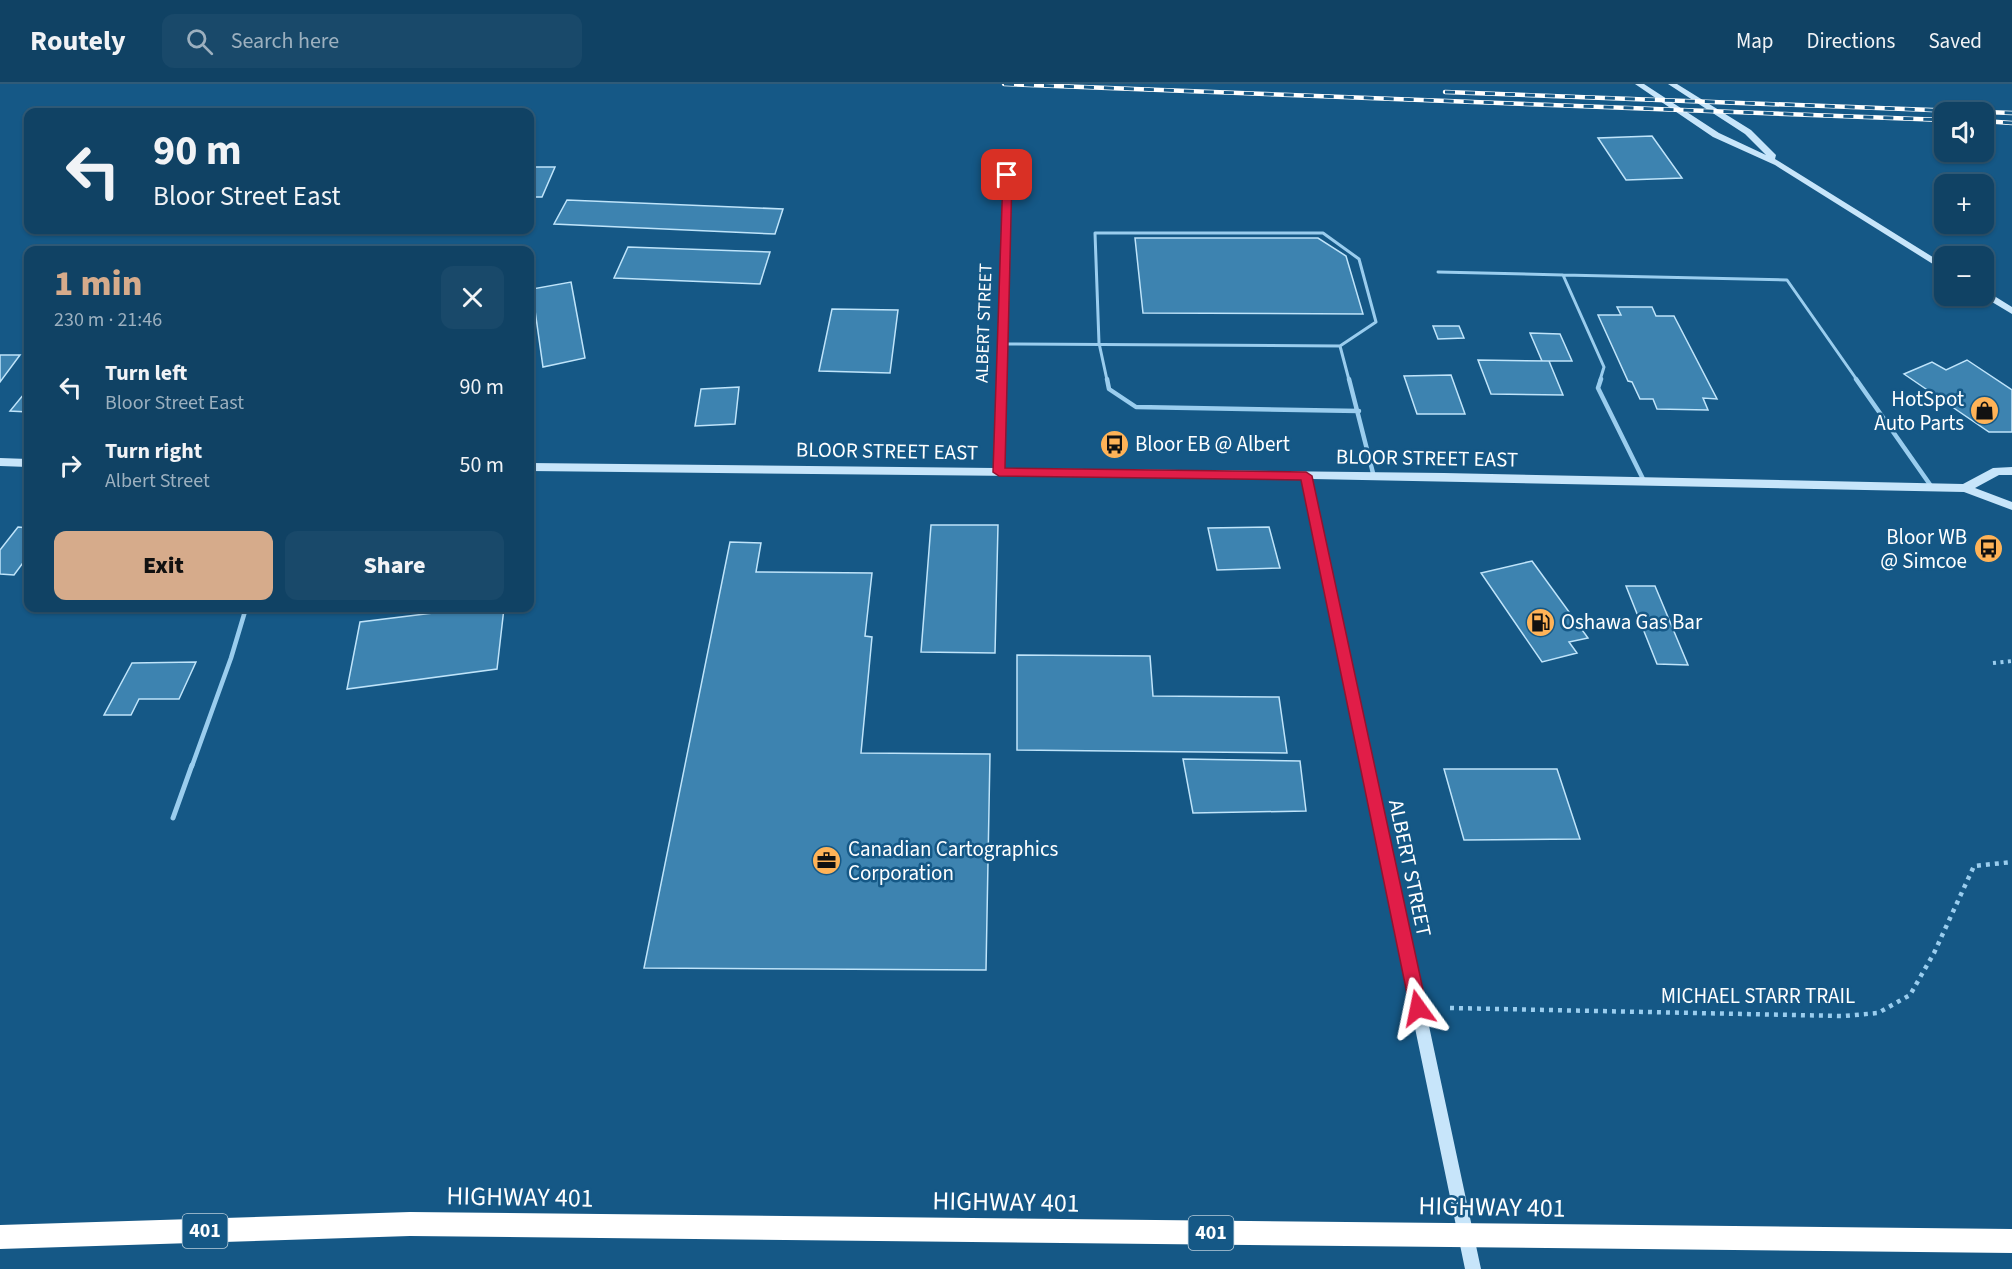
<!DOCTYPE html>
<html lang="en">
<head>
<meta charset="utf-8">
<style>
  :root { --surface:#104264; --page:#19496a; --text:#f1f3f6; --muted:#9cb0bf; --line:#305b78; --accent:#d6ab8b }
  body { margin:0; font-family:"Source Sans 3",sans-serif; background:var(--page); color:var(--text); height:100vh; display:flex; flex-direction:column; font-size:22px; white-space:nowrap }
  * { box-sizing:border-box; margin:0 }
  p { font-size:20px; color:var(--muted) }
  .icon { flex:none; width:33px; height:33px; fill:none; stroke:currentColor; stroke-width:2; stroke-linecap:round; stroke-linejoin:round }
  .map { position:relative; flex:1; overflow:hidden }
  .details { position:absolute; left:24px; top:162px; width:510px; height:366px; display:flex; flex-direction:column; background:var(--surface); border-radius:12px; box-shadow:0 2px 4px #0004,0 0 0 2px var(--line) }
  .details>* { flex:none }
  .guide { position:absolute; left:24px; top:24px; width:510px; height:126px; border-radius:12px; box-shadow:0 2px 4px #0004,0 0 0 2px var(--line); background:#104264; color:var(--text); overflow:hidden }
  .controls { position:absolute; left:1934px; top:18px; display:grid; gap:12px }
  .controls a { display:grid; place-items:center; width:60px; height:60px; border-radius:12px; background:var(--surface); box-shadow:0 2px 4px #0004,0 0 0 2px var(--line); font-size:30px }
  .pin { position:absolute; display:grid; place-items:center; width:51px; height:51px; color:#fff; margin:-26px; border-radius:12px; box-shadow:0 3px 9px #0006 }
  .me { position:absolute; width:66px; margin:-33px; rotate:348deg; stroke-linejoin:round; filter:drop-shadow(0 0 4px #0008) }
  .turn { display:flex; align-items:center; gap:21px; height:126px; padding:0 30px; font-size:27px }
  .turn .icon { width:78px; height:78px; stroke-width:2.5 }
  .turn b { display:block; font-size:42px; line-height:51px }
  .round { display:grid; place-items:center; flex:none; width:63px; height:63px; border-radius:12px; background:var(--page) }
  .overview { display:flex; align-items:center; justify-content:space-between; height:102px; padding:0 30px }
  h1 { font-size:36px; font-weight:800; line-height:45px; color:var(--accent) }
  .action { display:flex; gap:12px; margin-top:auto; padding:12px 30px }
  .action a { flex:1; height:69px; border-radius:12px; background:var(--accent); color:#111; font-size:24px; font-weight:800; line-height:69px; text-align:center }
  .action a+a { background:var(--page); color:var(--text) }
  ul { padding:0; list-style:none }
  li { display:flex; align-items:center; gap:18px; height:78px; padding:0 30px }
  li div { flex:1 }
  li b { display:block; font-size:22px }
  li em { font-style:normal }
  header { display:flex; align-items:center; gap:36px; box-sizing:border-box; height:84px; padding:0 30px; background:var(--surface); border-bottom:2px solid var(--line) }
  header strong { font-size:28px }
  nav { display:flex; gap:33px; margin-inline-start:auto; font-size:21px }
  .search { width:420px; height:54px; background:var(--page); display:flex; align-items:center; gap:15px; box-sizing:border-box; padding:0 21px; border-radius:12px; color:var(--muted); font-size:22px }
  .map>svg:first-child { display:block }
</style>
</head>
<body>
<header>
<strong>Routely</strong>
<div class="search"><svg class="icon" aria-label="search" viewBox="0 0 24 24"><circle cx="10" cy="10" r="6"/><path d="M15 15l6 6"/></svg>Search here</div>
<nav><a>Map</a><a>Directions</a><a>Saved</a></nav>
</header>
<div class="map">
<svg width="2012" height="1185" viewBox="0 0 2012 1185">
  <rect width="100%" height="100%" fill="#155886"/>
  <!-- building -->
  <path fill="#3d83b0" stroke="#bfe4fa" stroke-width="1.5" d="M 1652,52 L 1682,94 L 1626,96 L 1598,54 Z
    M 530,83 L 555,83 L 542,113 L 530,113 Z
    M 567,116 L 783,125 L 775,150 L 554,140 Z
    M 1135,154 L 1318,154 L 1346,172 L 1363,230 L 1143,229 Z
    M 628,163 L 770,168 L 760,200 L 614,194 Z
    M 571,198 L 585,274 L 543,283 L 532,205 Z
    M 1617,223 L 1652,223 L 1656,232 L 1674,232 L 1717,315 L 1703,314 L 1708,326 L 1657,325 L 1653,315 L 1640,315 L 1632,298 L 1628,297 L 1598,231 L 1621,231 Z
    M 832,225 L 898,226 L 890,289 L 819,287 Z
    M 1433,242 L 1459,242 L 1464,254 L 1438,255 Z
    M 1530,249 L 1560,250 L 1572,277 L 1542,277 Z
    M 0,271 L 20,271 L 0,298 Z
    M 1478,276 L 1549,277 L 1563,311 L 1491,310 Z
    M 1967,276 L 2012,306 L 2012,348 L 1989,348 L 1904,290 L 1932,278 L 1946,286 Z
    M 1451,291 L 1465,330 L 1417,330 L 1404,292 Z
    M 739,303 L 735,340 L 695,342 L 701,305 Z
    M 28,305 L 28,328 L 10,327 Z
    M 931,441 L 998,441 L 995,569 L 921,568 Z
    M 18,443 L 28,444 L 28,472 L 14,491 L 0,490 L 0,466 Z
    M 1269,443 L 1280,484 L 1217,486 L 1208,444 Z
    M 730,458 L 761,459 L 756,488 L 872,489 L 865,552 L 872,553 L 861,669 L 990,670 L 986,886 L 644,884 Z
    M 1532,477 L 1588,554 L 1569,558 L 1577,569 L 1542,578 L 1481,489 Z
    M 1626,502 L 1655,502 L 1688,581 L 1657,580 Z
    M 474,524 L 504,524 L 497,585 L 347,605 L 360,538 Z
    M 1017,571 L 1150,572 L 1153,612 L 1279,613 L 1287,669 L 1017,666 Z
    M 196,578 L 179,615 L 139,615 L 131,631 L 104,631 L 132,579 Z
    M 1183,675 L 1300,677 L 1306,727 L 1193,729 Z
    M 1444,685 L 1557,685 L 1580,755 L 1464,756 Z"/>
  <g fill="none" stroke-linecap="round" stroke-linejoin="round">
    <!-- path-far1 -->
    <path stroke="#9acdee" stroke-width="4" stroke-dasharray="3 4.5" stroke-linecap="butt" d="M 1993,579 L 2012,577"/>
    <!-- path -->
    <path stroke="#9acdee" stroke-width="4.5" stroke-dasharray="4 5" stroke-linecap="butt" d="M 1450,924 L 1843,932 L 1878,929 L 1910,911 L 1934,869 L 1974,782 L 2012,778"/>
    <!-- lane-far2 -->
    <path stroke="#9acdee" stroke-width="3" d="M 1438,188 L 1563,191
      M 1003,260 L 1340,262 L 1349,296
      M 1107,296 L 1099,259 L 1095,149 L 1323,149 L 1359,175 L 1376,238 L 1340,262
      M 1600,296 L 1604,283 L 1563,191 L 1787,196 L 1857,296"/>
    <!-- lane-far1 -->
    <path stroke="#9acdee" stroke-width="4.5" d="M 1107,295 L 1109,305 L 1136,323 L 1359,327
      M 1349,295 L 1374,393
      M 1601,295 L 1598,304 L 1644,397
      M 1856,295 L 1931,402
      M 192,682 L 231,574 L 246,524"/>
    <!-- lane -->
    <path stroke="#9acdee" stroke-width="5" d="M 173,734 L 192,681"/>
    <!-- street-far1 -->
    <path stroke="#9acdee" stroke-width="4.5" d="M 1001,296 L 1007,91"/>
    <!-- street -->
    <path stroke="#9acdee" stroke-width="5" d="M 999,388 L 1002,295"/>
    <!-- secondary -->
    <path fill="#c7e5fa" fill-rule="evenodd" d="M 1635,0 L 1644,0 L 1719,49 L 1766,71 L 1745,50 L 1668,0 L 1677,0 L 1751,46 L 1776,71 L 1775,75 L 1944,180 L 1944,187 L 1775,81 L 1713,53 Z
      M 1983,205 L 2012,223 L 2012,230 L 1982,212 Z
      M 0,374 L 28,375 L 28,383 L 0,382 Z
      M 530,379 L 1444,389 L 1963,400 L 1993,384 L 2012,383 L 2012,391 L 1999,391 L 1975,404 L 2012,418 L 2012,426 L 1964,408 L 1312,395 L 1481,1185 L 1465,1185 L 1301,395 L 530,387 Z"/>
    <!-- highway -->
    <path fill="#fff" fill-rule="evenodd" d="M 410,1128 L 2012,1145 L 2012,1169 L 410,1152 L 0,1165 L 0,1141 Z"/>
    <defs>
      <path id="rail" d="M 1004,0 L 1944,36
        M 1445,8 L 2012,29
        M 1983,37 L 2012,39"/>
    </defs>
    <!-- rail casing -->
    <use href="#rail" stroke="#fff" stroke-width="4.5"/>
    <!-- rail -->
    <use href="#rail" stroke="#155886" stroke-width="3" stroke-dasharray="10" stroke-linecap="butt"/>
  </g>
  <!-- route -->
  <path fill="#e11d48" stroke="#92132f" stroke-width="1.5" d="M 1007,88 L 1012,91 L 1005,384 L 1306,388 L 1312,392 L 1427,924 L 1424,930 L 1418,932 L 1412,930 L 1410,924 L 1301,396 L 999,392 L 993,388 L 1003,91 Z"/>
  <!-- icons -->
  <defs>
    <symbol id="shop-disc" viewBox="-11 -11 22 22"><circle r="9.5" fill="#ffb357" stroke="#155886"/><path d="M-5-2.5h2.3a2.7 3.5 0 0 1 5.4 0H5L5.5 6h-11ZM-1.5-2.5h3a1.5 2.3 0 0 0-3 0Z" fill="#111"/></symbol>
    <symbol id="bus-disc" viewBox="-11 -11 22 22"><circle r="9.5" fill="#ffb357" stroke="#155886"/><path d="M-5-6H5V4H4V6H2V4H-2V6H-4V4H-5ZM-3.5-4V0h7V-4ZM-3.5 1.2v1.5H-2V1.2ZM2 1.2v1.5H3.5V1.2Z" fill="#111"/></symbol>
    <symbol id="fuel-disc" viewBox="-11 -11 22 22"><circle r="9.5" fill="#ffb357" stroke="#155886"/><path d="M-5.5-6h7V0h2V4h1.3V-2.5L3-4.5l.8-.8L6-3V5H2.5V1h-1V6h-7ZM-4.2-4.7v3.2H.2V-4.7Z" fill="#111"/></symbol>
    <symbol id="office-disc" viewBox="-11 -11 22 22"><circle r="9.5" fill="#ffb357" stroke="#155886"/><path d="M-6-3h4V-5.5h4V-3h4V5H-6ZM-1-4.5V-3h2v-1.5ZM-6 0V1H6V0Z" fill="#111"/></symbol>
  </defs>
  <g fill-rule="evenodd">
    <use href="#shop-disc" x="1968" y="310" width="33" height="33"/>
    <use href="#bus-disc" x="1098" y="344" width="33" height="33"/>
    <use href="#bus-disc" x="1972" y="448" width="33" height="33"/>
    <use href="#fuel-disc" x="1524" y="522" width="33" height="33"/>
    <use href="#office-disc" x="810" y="760" width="33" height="33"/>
  </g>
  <g text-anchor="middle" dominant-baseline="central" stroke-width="5" stroke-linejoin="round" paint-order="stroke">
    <!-- far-street labels -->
    <g font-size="18" fill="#fff" stroke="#155886">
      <text transform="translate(984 239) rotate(-88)">ALBERT STREET</text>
    </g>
    <!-- shield labels -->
    <g fill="#155886" stroke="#b9cddb" stroke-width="1.5">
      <rect x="182.5" y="1130" width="45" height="34" rx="4.5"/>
      <rect x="1188.5" y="1132" width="45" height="34" rx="4.5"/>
    </g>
    <g font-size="20" font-weight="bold" fill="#fff">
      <text x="205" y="1147">401</text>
      <text x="1211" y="1149">401</text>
    </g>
    <!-- poi labels -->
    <g font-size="21" fill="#fff" stroke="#155886" text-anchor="start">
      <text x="1964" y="315" text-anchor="end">HotSpot<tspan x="1964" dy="24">Auto Parts</tspan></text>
      <text x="1135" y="360">Bloor EB @ Albert</text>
      <text x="1967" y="453" text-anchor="end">Bloor WB<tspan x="1967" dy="24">@ Simcoe</tspan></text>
      <text x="1561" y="538">Oshawa Gas Bar</text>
      <text x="848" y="765">Canadian Cartographics<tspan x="848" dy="24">Corporation</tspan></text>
    </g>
    <!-- street labels -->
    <g font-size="21" fill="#fff" stroke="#155886">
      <text transform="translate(887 367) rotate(1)">BLOOR STREET EAST</text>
      <text transform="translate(1427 374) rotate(1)">BLOOR STREET EAST</text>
      <text transform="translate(1410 784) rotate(78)">ALBERT STREET</text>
      <text x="1758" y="912">MICHAEL STARR TRAIL</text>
    </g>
    <!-- near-street labels -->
    <g font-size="26" fill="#fff" stroke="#155886">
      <text transform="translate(520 1113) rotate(1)">HIGHWAY 401</text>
      <text transform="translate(1006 1118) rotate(1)">HIGHWAY 401</text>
      <text transform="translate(1492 1123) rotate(1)">HIGHWAY 401</text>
    </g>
  </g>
</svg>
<div class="controls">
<a><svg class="icon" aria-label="sound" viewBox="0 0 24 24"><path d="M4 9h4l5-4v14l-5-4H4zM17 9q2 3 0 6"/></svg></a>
<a>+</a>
<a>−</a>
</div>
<div class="pin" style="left:1007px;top:91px;background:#d93025"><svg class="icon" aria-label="arrive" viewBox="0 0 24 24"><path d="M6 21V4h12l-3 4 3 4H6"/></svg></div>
<svg class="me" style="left:1418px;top:924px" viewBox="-20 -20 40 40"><path d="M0-17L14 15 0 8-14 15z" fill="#e11d48" stroke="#fff" stroke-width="4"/></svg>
<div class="guide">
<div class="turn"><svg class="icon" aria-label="left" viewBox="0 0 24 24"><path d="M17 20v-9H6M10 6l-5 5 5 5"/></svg><div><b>90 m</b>Bloor Street East</div></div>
</div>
<section class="details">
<div class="overview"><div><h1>1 min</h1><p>230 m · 21:46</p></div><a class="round"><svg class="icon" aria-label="close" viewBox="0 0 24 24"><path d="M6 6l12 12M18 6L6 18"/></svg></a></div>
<ul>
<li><svg class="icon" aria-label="left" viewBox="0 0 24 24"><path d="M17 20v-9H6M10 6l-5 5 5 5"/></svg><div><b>Turn left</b><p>Bloor Street East</p></div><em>90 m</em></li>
<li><svg class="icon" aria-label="right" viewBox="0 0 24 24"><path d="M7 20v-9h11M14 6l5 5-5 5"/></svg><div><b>Turn right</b><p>Albert Street</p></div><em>50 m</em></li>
</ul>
<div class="action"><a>Exit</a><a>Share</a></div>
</section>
</div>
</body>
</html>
